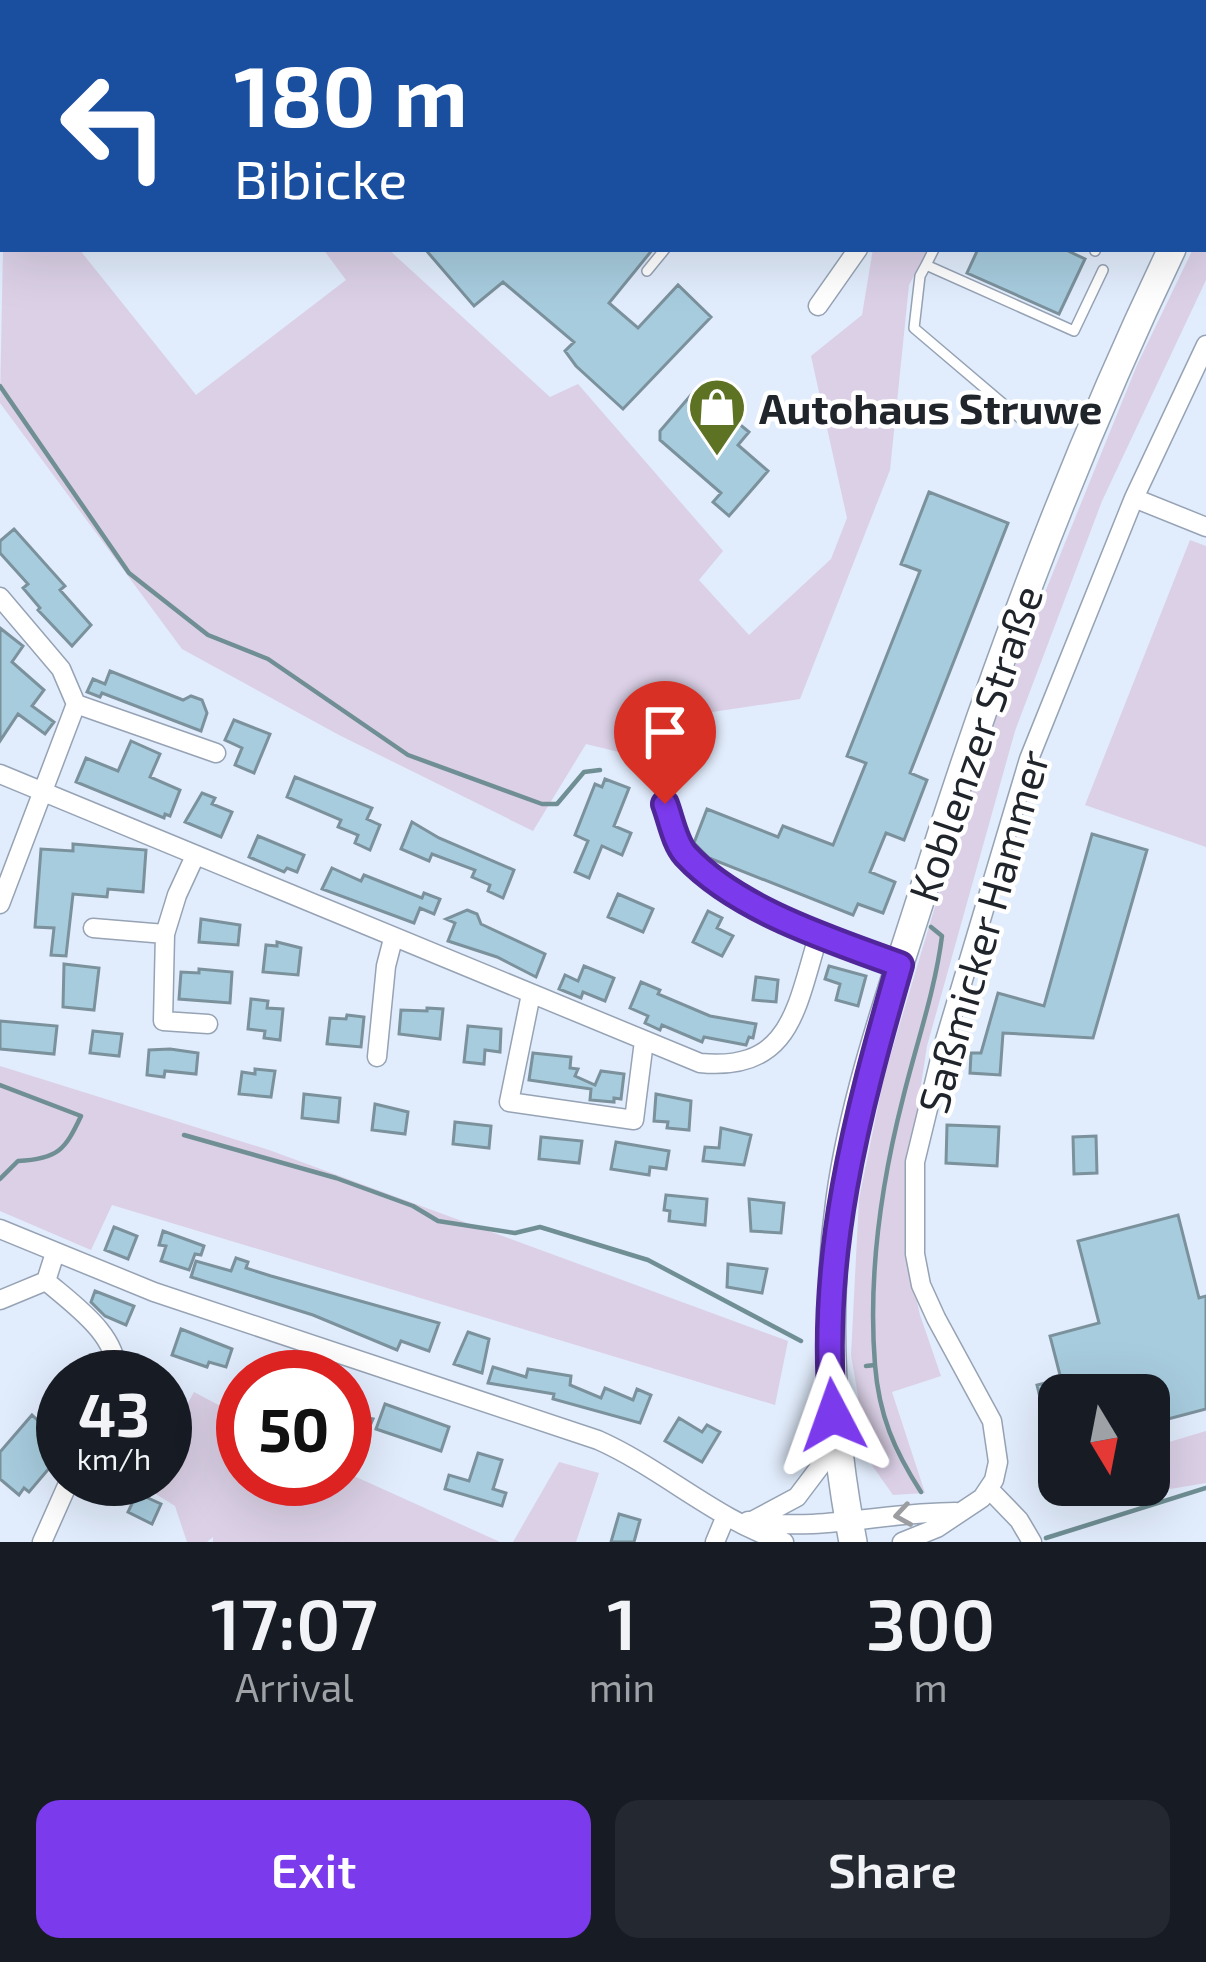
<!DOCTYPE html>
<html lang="en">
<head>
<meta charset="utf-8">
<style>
  :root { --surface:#171b24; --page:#242831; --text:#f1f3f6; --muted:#9ea1a6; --accent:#7c3aed }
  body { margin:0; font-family:"Exo 2",sans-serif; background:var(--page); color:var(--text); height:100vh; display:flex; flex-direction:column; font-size:45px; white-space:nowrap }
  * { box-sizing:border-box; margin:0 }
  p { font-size:39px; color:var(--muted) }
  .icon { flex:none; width:66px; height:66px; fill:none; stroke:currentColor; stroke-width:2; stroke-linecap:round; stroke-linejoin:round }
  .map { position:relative; height:1542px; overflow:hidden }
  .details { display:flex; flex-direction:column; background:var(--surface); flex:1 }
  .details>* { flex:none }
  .banner { position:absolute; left:0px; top:0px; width:1206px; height:252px; box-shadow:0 12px 48px #0002; background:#1a4fa0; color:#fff; overflow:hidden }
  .needle { width:78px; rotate:170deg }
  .fabs { position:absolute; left:1038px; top:1374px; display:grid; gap:24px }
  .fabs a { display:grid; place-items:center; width:132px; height:132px; border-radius:24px; background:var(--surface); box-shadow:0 12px 48px #0002; font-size:60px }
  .speed { position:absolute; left:36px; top:1350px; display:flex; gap:24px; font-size:60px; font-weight:700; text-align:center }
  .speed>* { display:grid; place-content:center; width:156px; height:156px; border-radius:50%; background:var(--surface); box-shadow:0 12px 48px #0002; line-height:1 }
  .speed small { font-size:30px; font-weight:400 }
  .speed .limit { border:18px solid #d22; background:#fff; color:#111 }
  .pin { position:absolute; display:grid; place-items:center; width:102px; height:102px; color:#fff; margin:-123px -51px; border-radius:50% 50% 50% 0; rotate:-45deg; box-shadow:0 0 12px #0007 }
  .pin .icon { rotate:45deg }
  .me { position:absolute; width:132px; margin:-66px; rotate:356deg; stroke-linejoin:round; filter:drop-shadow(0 0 9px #0008) }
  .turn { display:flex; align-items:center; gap:42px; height:252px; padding:0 36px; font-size:54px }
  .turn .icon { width:156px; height:156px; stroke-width:2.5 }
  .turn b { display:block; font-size:84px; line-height:102px }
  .eta { display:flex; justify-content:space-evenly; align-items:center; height:204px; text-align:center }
  .eta b { font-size:72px; font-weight:600; line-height:84px }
  .action { display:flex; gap:24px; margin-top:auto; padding:24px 36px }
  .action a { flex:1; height:138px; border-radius:24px; background:var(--accent); color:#fff; font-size:48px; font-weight:600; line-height:138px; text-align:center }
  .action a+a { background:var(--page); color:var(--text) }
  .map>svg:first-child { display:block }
</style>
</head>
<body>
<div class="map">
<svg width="1206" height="1542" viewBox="0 0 1206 1542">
  <rect width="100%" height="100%" fill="#e1ecfc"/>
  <!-- green -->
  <path fill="#dbd0e6" d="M 1206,222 L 1206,280 L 1102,501 L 1015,731 L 927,1046 L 909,1162 L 906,1252 L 920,1315 L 941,1376 L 892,1392 L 925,1493 L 893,1495 L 869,1461 L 851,1355 L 859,1199 L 884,1077 L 984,743 L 1137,365 L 1193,249 L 1203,249 Z
    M 3,248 L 79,249 L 196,395 L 346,280 L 323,249 L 388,249 L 550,397 L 578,384 L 723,551 L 699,580 L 749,635 L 831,559 L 847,518 L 811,356 L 862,315 L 873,249 L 928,249 L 909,285 L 890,470 L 800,699 L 679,717 L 656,761 L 586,744 L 533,831 L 339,735 L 182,649 L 0,403 Z
    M 1190,540 L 1206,546 L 1206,847 L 1085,805 Z
    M 0,1066 L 269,1150 L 788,1341 L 775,1405 L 112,1205 L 91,1250 L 0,1211 Z
    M 194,1392 L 243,1418 L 243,1479 L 345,1479 L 345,1472 L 500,1542 L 213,1542 L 213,1537 L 207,1542 L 187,1542 L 175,1506 L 143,1486 L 147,1479 L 165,1479 L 165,1445 Z
    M 1206,1431 L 1206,1483 L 1134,1495 L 1132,1485 L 1149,1485 L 1149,1448 Z
    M 559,1462 L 599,1473 L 576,1542 L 513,1542 Z"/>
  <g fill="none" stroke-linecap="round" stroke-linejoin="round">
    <!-- stream -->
    <path stroke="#6f8f94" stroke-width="4.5" d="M 0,386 L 129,573 L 208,635 L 268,659 L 408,755 L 542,804 L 557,804 L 584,772 L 600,770
      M 0,1085 L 81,1116 C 65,1150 58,1159 18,1161 L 0,1179
      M 184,1135 L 336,1178 L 413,1206 L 438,1221 L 515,1233 L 540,1227 L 648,1260 L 801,1341
      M 875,1365 C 868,1277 881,1184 903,1098 C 916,1045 935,991 942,936 L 931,927
      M 866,1366 L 875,1365 C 879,1415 894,1450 921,1492
      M 1046,1538 L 1206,1488"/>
  </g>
  <!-- building -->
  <path fill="#a7ccde" stroke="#7b919c" stroke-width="3" d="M 425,249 L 653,249 L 609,303 L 638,328 L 678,285 L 711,317 L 623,409 L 576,366 L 565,351 L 574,342 L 503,282 L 474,306 Z
    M 978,249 L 1064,249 L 1085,259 L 1059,314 L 967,273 Z
    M 706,387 L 737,414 L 738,423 L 749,432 L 738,445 L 768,471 L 729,516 L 713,502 L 721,493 L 660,440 L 660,431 L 697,388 Z
    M 929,492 L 1008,523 L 910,773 L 927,780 L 904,840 L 886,833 L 870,872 L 895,882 L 883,913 L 858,904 L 853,915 L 709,858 L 694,843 L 707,809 L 778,837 L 783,826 L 833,845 L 866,763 L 847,756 L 920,571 L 901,564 Z
    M 14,529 L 65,586 L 60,590 L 91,625 L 72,646 L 38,610 L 40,608 L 23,588 L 28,584 L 0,553 L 0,541 Z
    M 0,628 L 23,646 L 12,662 L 44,690 L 32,706 L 54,722 L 45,734 L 18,714 L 0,741 Z
    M 110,671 L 183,700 L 191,696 L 202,700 L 207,713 L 201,731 L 102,693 L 100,697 L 87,692 L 93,679 L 105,684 Z
    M 234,720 L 270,734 L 254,773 L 235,765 L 242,748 L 225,740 Z
    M 131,741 L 160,754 L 150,777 L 180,790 L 170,816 L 165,814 L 164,818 L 76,782 L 86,758 L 118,771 Z
    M 295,777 L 372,808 L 367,819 L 380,825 L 370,850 L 355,843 L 358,835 L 338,827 L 341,820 L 287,797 Z
    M 605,779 L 629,788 L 614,826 L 631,833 L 622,855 L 602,846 L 589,878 L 575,872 L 588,841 L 575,835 L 595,784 L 602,787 Z
    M 202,793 L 215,798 L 212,804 L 232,812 L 221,837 L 185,822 Z
    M 412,822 L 439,838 L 514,870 L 503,898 L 488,891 L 490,885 L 472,877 L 475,870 L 432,854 L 429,861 L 401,849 Z
    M 1092,834 L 1147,850 L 1093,1038 L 1003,1033 L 1000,1075 L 970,1073 L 971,1053 L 981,1053 L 998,993 L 1044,1006 Z
    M 258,836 L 304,855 L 297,872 L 287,868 L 284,872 L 249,857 Z
    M 73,844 L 146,850 L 143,892 L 108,889 L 107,897 L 73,894 L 66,956 L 51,955 L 54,928 L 35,927 L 41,849 L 73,851 Z
    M 332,868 L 361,881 L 364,875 L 422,898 L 424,893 L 440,899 L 434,914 L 420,908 L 414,923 L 322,889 Z
    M 618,894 L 653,909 L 643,932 L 608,917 Z
    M 467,910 L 477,914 L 481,924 L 545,954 L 536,977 L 497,957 L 448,941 L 455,923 L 446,919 Z
    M 708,911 L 722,918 L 717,928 L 733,936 L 722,956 L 693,942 Z
    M 201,919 L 240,925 L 238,945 L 199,942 Z
    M 277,942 L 301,948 L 298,975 L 263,972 L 266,945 L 277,946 Z
    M 64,964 L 99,968 L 94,1010 L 63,1007 Z
    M 584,966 L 614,978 L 605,1001 L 583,992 L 581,998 L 559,989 L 565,975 L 578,981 Z
    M 829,966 L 866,976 L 858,1006 L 836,1000 L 840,984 L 825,979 Z
    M 199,969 L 232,972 L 230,1003 L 179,999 L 181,972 L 199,973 Z
    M 756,977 L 778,980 L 776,1002 L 753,1000 Z
    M 641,982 L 660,990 L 658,994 L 710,1016 L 756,1024 L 753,1038 L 749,1037 L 746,1045 L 704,1037 L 702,1042 L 662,1025 L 660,1030 L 645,1023 L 648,1016 L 630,1008 Z
    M 251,999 L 268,1001 L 267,1008 L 283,1009 L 280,1040 L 264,1038 L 265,1031 L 248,1029 Z
    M 427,1008 L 443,1009 L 440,1039 L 399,1034 L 401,1010 L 427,1011 Z
    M 347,1015 L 364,1017 L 361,1047 L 327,1044 L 330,1018 L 346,1019 Z
    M 0,1021 L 57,1026 L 54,1054 L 0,1049 Z
    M 468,1026 L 501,1029 L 500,1052 L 485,1050 L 484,1064 L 464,1062 Z
    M 93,1031 L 122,1034 L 119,1056 L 90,1053 Z
    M 170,1049 L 198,1053 L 196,1074 L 165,1071 L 164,1077 L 147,1075 L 149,1050 Z
    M 533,1053 L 571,1057 L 570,1068 L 578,1069 L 575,1076 L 595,1085 L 601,1071 L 624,1074 L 621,1099 L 614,1098 L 614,1102 L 590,1100 L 591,1089 L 529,1080 Z
    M 255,1069 L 275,1071 L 271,1097 L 239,1094 L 242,1072 L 255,1074 Z
    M 304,1094 L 340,1098 L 338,1122 L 302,1118 Z
    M 656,1094 L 691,1101 L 689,1130 L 667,1128 L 668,1122 L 654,1121 Z
    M 375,1104 L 408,1112 L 405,1134 L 372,1130 Z
    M 455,1122 L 491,1126 L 489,1148 L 453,1144 Z
    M 947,1125 L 999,1127 L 997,1166 L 946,1163 Z
    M 721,1128 L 751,1135 L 744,1165 L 703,1161 L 705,1147 L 719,1148 Z
    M 1096,1136 L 1097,1173 L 1074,1174 L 1073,1137 Z
    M 541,1137 L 582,1141 L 579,1163 L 539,1159 Z
    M 616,1142 L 669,1151 L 666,1169 L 650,1167 L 649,1175 L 611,1169 Z
    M 666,1195 L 707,1199 L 705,1225 L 669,1221 L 670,1211 L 664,1210 Z
    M 749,1199 L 784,1203 L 781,1233 L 751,1231 Z
    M 1178,1215 L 1199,1298 L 1206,1296 L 1206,1409 L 1149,1424 L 1149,1395 L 1059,1395 L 1059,1453 L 1054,1454 L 1037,1385 L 1061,1379 L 1050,1336 L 1099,1323 L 1078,1241 Z
    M 114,1227 L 137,1236 L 128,1259 L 105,1250 Z
    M 163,1231 L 204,1246 L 201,1255 L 195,1254 L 189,1270 L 161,1261 L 166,1246 L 159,1245 Z
    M 236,1258 L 248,1262 L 246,1268 L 271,1276 L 439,1323 L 429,1351 L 401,1341 L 397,1350 L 313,1315 L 191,1277 L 196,1261 L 231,1271 Z
    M 728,1264 L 767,1269 L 762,1293 L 727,1287 Z
    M 95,1291 L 134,1306 L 126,1325 L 105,1316 L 91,1302 Z
    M 181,1329 L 232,1349 L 226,1367 L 209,1362 L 207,1367 L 172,1355 Z
    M 468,1332 L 489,1339 L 482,1373 L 454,1364 Z
    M 493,1367 L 526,1377 L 528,1369 L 571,1376 L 570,1385 L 601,1398 L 605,1388 L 633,1400 L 637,1389 L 651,1395 L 640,1423 L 553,1399 L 554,1394 L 488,1383 Z
    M 385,1404 L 449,1427 L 441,1451 L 376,1429 Z
    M 345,1414 L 373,1419 L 350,1472 L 345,1471 L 349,1437 L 345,1435 Z
    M 32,1415 L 63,1444 L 63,1452 L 29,1492 L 24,1488 L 19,1495 L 0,1479 L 0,1452 Z
    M 679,1418 L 702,1432 L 707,1425 L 720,1432 L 702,1462 L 665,1441 Z
    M 478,1453 L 502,1460 L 493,1489 L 506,1493 L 502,1506 L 445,1489 L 449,1475 L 469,1481 Z
    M 137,1493 L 161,1504 L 152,1524 L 128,1512 Z
    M 619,1514 L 640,1520 L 634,1542 L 611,1542 Z"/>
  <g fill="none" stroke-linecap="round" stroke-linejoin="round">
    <defs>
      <path id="service" d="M 683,3 L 686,0
        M 1171,3 L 1172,0
        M 1203,65 L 1206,59
        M 934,249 L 926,265 L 1074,331 L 1103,270
        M 1095,251 L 1096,249
        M 926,265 L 920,276 L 914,328 L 1021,419
        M 647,271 L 665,249"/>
      <path id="minor" d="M 507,0 L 510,3
        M 311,3 L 314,0
        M 954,3 L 957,0
        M 1114,3 L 1118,0
        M 0,237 L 3,234
        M 818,306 L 858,249
        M 1134,498 L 1206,527
        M 0,597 L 61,669 L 76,704 L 0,904
        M 76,704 L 216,753
        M 0,774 L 700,1063 C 791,1072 796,1008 818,937
        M 665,804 C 671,820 675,843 686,855 C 737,910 832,940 900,965
        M 195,856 L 177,895 L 165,934 L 163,1021 L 208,1024
        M 93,928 L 165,934
        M 531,994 L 509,1102 L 634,1120 L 644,1041
        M 377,1057 L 386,966 L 393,939
        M 0,1229 L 154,1292 L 598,1440 C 663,1469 716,1520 784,1542
        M 55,1253 L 46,1281 C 74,1305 121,1337 116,1377
        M 0,1300 L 46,1281
        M 989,1489 L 1019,1520 L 1032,1542
        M 754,1520 L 797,1497 L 837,1444
        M 748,1521 C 823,1532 883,1512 956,1512
        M 42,1542 L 70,1479
        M 715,1542 L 725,1518
        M 902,1542 L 937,1528 L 982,1498 L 994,1480 L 998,1462 L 992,1421 L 936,1318 L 921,1285 L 915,1254 L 915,1162 L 943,1047 L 1029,759 L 1134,498 L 1206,345"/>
      <path id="secondary" d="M 1203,185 L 1206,179
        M 853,1542 C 831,1427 824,1315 840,1199 C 854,1098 889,998 920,901 C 990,677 1071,460 1172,249"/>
    </defs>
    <!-- service casing -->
    <use href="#service" stroke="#96a3b5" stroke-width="12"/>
    <!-- minor casing -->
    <use href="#minor" stroke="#96a3b5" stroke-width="21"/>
    <!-- secondary casing -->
    <use href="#secondary" stroke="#96a3b5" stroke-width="30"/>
    <!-- service -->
    <use href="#service" stroke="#fff" stroke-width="9"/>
    <!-- minor -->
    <use href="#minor" stroke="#fff" stroke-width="18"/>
    <!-- secondary -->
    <use href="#secondary" stroke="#fff" stroke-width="27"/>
  </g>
  <!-- one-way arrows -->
  <defs><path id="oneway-chevron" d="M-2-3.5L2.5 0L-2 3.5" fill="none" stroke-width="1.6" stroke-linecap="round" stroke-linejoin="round" transform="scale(3)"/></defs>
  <use stroke="#9b9da0" href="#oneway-chevron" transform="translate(903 1515) rotate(171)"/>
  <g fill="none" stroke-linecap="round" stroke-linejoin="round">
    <defs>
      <path id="route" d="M 665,804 C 671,820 675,843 686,855 C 737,910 832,940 900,965 C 857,1113 818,1259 833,1415"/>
    </defs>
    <!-- route casing -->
    <use href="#route" stroke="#51269a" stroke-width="30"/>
    <!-- route -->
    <use href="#route" stroke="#7c3aed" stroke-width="21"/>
  </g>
  <!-- icons -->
  <defs>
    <symbol id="shop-pin" viewBox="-11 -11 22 30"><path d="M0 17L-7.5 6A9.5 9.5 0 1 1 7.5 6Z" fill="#5d7323" stroke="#fff"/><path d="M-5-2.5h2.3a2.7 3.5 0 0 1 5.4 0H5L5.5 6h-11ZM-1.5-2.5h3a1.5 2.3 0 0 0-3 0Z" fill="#fff"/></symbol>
  </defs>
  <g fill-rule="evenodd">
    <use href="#shop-pin" x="684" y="374" width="66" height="90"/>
  </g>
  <g text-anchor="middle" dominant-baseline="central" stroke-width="9" stroke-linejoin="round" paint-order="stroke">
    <!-- poi labels -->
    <g font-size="42" font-weight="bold" fill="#20252c" stroke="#fff" text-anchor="start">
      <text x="759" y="407">Autohaus Struwe</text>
    </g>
    <!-- street labels -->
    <g font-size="42" fill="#20252c" stroke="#fff">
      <text transform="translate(974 743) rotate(-71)">Koblenzer Straße</text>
      <text transform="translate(982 931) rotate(-74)">Saßmicker Hammer</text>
    </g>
  </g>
</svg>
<div class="fabs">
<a><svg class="needle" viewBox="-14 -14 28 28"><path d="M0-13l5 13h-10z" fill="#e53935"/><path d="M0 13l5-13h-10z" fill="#9ea1a6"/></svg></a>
</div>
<div class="speed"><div>43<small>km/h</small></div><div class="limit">50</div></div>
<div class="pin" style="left:665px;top:804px;background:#d93025"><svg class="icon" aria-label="arrive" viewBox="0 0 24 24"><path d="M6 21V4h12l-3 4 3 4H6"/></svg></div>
<svg class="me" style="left:833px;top:1415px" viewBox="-20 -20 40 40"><path d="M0-17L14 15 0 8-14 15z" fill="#7c3aed" stroke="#fff" stroke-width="4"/></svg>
<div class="banner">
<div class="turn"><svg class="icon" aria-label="left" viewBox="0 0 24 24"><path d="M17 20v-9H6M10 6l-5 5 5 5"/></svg><div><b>180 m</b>Bibicke</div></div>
</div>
</div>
<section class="details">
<div class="eta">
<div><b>17:07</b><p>Arrival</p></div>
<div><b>1</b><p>min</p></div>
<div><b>300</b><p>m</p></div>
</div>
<div class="action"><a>Exit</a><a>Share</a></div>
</section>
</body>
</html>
